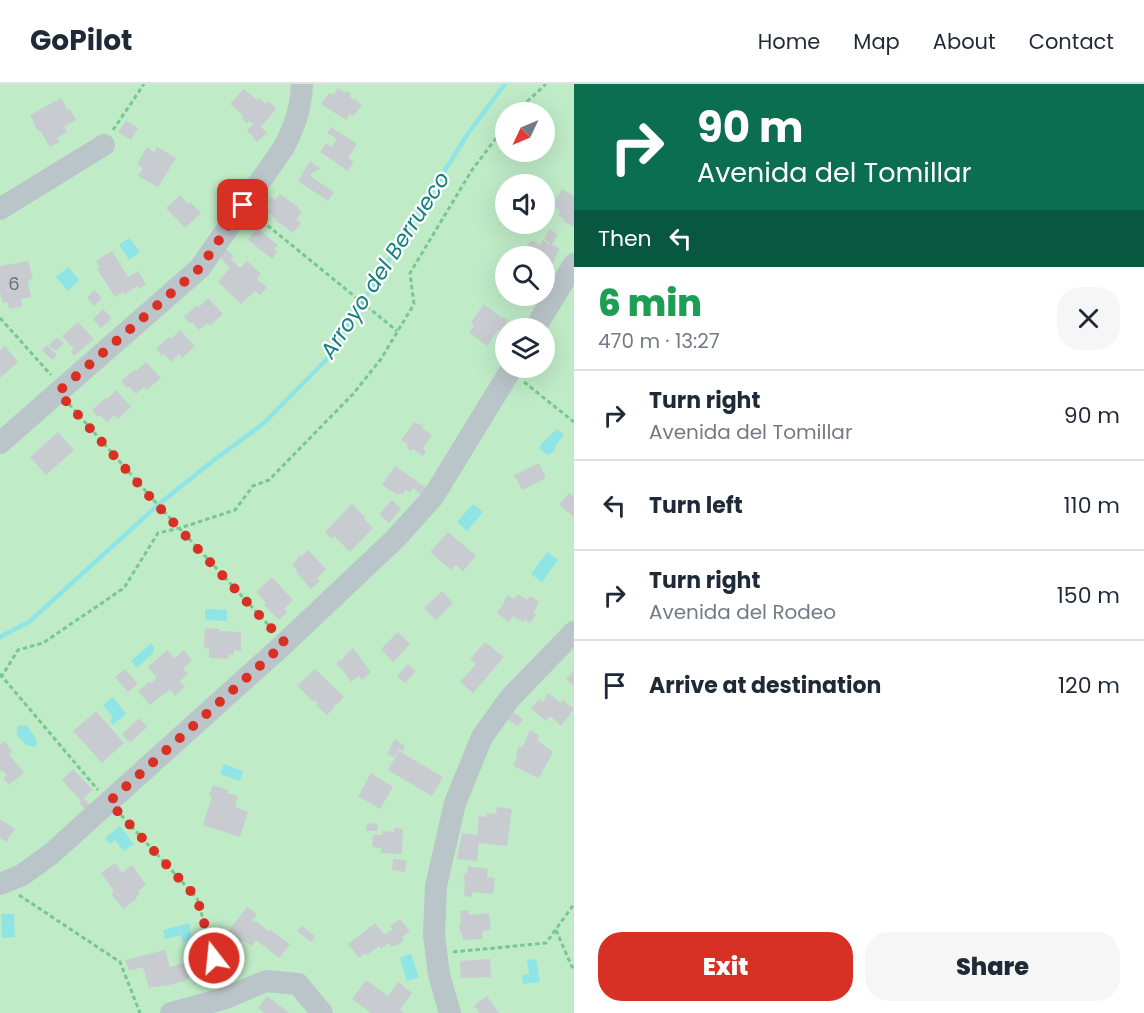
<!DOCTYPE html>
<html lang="en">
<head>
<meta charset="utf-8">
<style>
  :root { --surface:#fff; --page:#f6f6f7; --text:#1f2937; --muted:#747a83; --line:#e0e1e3; --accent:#d93025 }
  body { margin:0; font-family:Poppins,sans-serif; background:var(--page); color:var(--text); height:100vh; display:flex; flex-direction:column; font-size:22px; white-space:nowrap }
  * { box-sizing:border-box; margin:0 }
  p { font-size:20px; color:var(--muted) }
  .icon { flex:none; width:33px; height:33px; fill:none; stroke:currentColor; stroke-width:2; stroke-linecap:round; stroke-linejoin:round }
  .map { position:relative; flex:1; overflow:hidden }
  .side { display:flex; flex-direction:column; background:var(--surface); width:570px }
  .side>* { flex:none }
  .guide { background:#0b6e4f; color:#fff; overflow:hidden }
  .needle { width:39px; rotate:226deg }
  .fabs { position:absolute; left:495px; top:18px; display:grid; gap:12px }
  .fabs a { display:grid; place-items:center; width:60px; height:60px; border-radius:50%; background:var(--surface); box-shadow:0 6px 24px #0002; font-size:30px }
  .pin { position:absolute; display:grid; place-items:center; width:51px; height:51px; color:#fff; margin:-26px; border-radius:12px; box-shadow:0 3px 9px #0006 }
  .me { position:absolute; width:66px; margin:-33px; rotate:344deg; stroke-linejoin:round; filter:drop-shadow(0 0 4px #0008) }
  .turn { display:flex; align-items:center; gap:21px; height:126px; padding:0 24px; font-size:27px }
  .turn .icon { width:78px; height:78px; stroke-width:2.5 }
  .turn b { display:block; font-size:42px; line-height:51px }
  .then { display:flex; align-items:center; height:57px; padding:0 24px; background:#0003; gap:12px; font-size:22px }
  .round { display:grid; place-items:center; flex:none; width:63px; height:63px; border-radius:24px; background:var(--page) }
  .overview { display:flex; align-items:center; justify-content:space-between; height:102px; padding:0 24px }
  h1 { font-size:36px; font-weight:800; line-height:45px; color:#1e9e55 }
  .primary-button { display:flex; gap:12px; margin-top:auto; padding:12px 24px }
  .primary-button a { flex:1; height:69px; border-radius:24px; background:var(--accent); color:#fff; font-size:24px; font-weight:800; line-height:69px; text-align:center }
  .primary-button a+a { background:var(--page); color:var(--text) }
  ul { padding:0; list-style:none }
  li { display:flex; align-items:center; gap:18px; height:90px; padding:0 24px; border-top:2px solid var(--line) }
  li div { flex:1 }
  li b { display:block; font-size:22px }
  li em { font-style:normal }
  header { display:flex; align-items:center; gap:36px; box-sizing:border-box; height:84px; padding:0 30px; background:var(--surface); border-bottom:2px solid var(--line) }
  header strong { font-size:28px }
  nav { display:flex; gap:33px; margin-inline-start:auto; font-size:21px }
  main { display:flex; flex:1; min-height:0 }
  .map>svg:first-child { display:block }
</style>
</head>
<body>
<header>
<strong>GoPilot</strong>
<nav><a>Home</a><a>Map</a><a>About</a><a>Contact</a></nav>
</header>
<main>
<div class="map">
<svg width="574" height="929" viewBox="0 0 574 929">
  <rect width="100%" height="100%" fill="#f0eeee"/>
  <!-- green -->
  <path fill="#bfebc7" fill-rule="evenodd" d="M 0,0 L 574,0 L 574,929 L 0,929 ZM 506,28 L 544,28 L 544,68 L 506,68 ZM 506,100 L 544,100 L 544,140 L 506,140 ZM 506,172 L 544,172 L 544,212 L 506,212 ZM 506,244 L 544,244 L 544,284 L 506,284 Z"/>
  <!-- water -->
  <path fill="#8fe5e5" d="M 129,154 L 140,168 L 129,176 L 119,161 Z
    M 68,183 L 79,196 L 68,207 L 56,193 Z
    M 557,345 L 564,351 L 556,361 L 554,368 L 547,371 L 539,364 L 543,358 Z
    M 473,420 L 483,428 L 467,447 L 457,438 Z
    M 547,468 L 558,476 L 542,498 L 531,490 Z
    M 205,525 L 227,526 L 227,537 L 205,536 Z
    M 151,559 L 154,563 L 153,569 L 137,584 L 131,577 Z
    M 113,613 L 126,630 L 113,641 L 110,637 L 113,634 L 103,621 Z
    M 20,641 L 24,642 L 26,641 L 36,654 L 35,655 L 37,659 L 35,662 L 32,663 L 29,661 L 27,662 L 16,650 L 17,648 L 17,643 Z
    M 224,680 L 243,687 L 240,697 L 220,690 Z
    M 120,742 L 134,760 L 124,767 L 115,756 L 110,760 L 105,754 Z
    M 1,830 L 14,830 L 15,853 L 2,854 Z
    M 189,839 L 192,856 L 183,858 L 181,851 L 165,855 L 163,846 Z
    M 411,870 L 419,893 L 407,897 L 400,874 Z
    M 536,875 L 540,898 L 523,900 L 522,891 L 529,890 L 527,876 Z"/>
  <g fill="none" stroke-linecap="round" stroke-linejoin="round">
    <!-- stream -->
    <path stroke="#8fe5e5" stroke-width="4.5" d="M 0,553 L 29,538 L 158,421 L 214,376 L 263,340 L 327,275 L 467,51 L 505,0"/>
  </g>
  <!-- building -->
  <path fill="#c8ccd0" d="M 338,4 L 345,9 L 347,7 L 351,10 L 349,12 L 354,16 L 355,14 L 357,16 L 356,17 L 362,21 L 353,32 L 350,30 L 346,36 L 321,20 L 329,9 L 333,11 Z
    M 244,5 L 257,16 L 259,14 L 266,20 L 268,17 L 276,25 L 261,43 L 267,49 L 257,58 L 247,46 L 253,40 L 250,37 L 247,39 L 241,34 L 243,32 L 230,20 Z
    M 61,14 L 68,26 L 70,25 L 76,36 L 64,43 L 67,48 L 57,54 L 59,58 L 50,63 L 40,46 L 38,47 L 30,31 Z
    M 126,37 L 138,44 L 131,56 L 118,48 Z
    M 331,43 L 357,60 L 348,74 L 354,78 L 348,87 L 320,68 L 326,59 L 331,63 L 337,55 L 327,49 Z
    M 147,63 L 154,68 L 157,63 L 176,74 L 158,103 L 138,92 L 143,84 L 137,80 Z
    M 310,77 L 321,85 L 313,88 L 310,92 L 334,108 L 328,117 L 298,97 Z
    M 562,105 L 574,112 L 574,141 L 573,143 L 563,137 L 564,135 L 558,131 L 560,127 L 552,122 Z
    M 280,110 L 298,123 L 297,124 L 302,128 L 296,136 L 301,139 L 293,149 L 280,139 L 279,140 L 276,137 L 277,136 L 266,127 L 271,121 L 267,118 L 271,113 L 275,116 Z
    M 180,111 L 188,120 L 190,118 L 201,129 L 185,144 L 166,124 Z
    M 257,144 L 278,161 L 274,165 L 277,168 L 272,175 L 248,156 Z
    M 550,145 L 558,151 L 552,160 L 560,165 L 554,175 L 555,176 L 552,180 L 551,183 L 549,182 L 544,189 L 544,172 L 520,172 L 531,156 L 540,161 L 543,156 L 549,160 L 550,159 L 544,155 Z
    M 225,165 L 234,172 L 231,175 L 240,184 L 247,177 L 261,190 L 257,195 L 267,203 L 260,211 L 255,207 L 241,220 L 218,198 L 230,184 L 219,173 Z
    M 112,167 L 128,193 L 138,187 L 146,200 L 139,205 L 137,202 L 125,210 L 123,208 L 115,213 L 97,185 L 100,183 L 96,177 Z
    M 28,177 L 33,195 L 28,196 L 31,213 L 21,215 L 22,222 L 9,225 L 8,218 L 3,219 L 0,208 L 0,182 Z
    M 94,206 L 102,214 L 94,222 L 87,214 Z
    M 208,214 L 223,230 L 210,242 L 207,239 L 199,246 L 192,238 L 190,240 L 184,233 L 197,221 L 199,223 Z
    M 484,220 L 503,235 L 503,233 L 508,236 L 505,241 L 503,250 L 498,246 L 487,262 L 469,248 L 474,242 L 471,238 Z
    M 103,225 L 112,234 L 101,244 L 93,235 Z
    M 78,238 L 94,255 L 74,272 L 71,267 L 74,265 L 62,252 Z
    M 180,246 L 195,262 L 182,274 L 179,270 L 171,278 L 164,270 L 162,272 L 156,265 L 169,253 L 171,255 Z
    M 57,253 L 64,259 L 56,267 L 49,261 Z
    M 47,261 L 57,271 L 52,276 L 42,266 Z
    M 5,262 L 18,278 L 0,294 L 0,266 Z
    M 146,278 L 161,294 L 147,306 L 144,303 L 136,310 L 130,303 L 127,304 L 121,297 L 135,285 L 136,287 Z
    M 116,306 L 131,323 L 118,335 L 114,331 L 107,338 L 100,331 L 98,333 L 92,326 L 105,314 L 107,315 Z
    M 414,338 L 423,342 L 422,344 L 432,351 L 423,364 L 426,367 L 423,372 L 413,365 L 410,367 L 408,365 L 407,362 L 408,360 L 401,356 Z
    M 58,348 L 74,366 L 46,391 L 30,373 Z
    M 539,379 L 546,394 L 522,406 L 514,391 Z
    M 395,382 L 427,404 L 422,411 L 413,404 L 410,408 L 406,406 L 402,411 L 400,409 L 398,411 L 382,401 Z
    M 569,409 L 572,412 L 574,410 L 574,433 L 559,421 Z
    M 392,416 L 401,425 L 389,439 L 379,430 Z
    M 352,420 L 365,433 L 364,435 L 373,444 L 350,468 L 334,452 L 332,455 L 325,448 Z
    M 448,448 L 476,472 L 463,487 L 456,481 L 451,486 L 430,468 Z
    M 308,466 L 326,485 L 317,494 L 320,497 L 311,505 L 297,489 L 298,488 L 292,481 L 298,475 L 297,474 L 300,471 L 301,472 Z
    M 272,493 L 293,516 L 284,525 L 287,528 L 279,536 L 264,521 L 266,519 L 256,508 Z
    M 442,507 L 453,519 L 436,536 L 424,524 Z
    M 518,510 L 527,516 L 531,512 L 539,518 L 536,523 L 537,524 L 533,529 L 536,531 L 530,539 L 525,535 L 523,538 L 513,532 L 509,538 L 497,529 L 505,518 L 504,517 L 508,511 L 514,515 Z
    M 205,544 L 219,545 L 219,547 L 241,548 L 241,567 L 234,566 L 234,571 L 229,570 L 228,575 L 209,574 L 209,565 L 204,564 Z
    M 398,548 L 410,560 L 393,578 L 381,565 Z
    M 485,558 L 504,573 L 473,609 L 460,598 L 476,580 L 470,575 Z
    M 353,564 L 371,588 L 362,596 L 359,592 L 351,598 L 341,584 L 336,580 L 339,576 L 340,577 L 345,573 L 344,572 Z
    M 167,566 L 174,574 L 184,566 L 192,577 L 183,584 L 188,590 L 180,597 L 185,603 L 175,612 L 170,605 L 150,621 L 138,607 L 150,597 L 151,599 L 157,594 L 148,583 Z
    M 408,580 L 416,587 L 405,599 L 397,592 Z
    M 125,585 L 138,600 L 128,608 L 115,593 Z
    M 315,585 L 344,613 L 337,621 L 336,619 L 333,623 L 334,624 L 327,631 L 316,621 L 318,619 L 314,616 L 312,617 L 298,602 L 299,600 Z
    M 574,586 L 574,602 L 566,595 Z
    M 548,609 L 561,619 L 563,616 L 574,625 L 561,642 L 550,632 L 546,637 L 531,625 L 539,615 L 543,618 Z
    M 96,627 L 124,659 L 102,679 L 73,647 Z
    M 513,628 L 523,635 L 518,642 L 508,636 Z
    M 139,634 L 147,643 L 130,659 L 122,650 Z
    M 530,646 L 539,651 L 537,656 L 553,668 L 539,694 L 513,682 L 518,671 L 516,670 L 519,662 L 522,664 Z
    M 395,655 L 405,662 L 402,667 L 399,665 L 394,673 L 387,670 Z
    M 4,657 L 12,667 L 9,670 L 24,689 L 9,701 L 3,694 L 7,691 L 3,687 L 2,688 L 0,686 L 0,660 Z
    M 399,667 L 443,693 L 432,712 L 388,686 Z
    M 73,685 L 93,706 L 84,714 L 91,722 L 86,727 L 79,719 L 81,717 L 62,696 Z
    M 371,689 L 393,703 L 380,725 L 358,712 Z
    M 213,701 L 228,706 L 227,709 L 238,712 L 235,723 L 248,728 L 240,753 L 203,741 L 212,713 L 209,712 Z
    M 497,723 L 512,725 L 507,762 L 479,759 L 477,777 L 457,775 L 462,749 L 477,751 L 479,732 L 486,733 L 487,729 L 496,730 Z
    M 0,735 L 15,745 L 6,758 L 0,754 Z
    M 367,739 L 378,740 L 377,747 L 366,747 Z
    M 394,744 L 403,745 L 402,770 L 381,769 L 381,764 L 372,763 L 373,751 L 382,751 L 383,747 L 394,748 Z
    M 393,775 L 406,776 L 405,788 L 392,786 Z
    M 115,779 L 122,789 L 132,781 L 146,801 L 138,807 L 140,810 L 136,813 L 137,815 L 123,825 L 111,810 L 114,807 L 101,789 Z
    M 468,782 L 488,785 L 487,793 L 495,794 L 493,810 L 472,808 L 472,813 L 464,812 L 465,799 L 463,798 L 465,789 L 467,789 Z
    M 247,823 L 257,830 L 252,837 L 254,839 L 256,837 L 269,848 L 271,846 L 290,860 L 279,874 L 256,856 L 252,862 L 243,856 L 240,860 L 234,855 L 230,861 L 222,855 Z
    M 468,826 L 469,831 L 489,829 L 491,846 L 482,847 L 483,855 L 463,856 L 462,849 L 460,849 L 459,840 L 461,839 L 460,827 Z
    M 400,835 L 410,847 L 402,853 L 404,856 L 396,862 L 395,861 L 391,863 L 388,859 L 381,865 L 379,862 L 367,871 L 365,869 L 359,874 L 348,860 L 375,839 L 385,851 L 393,845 L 390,842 Z
    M 302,842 L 315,852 L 311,858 L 297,847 Z
    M 165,866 L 170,883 L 190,877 L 194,893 L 185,895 L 186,897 L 169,901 L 149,904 L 143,883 L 129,887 L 125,876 Z
    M 490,875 L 491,893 L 461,894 L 460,877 Z
    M 366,896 L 388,912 L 398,898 L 412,909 L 400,926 L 404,929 L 371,929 L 352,915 Z
    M 267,912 L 289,929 L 265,929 L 258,924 Z
    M 487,912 L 499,929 L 480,929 L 474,922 Z"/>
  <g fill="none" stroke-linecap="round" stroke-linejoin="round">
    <!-- path -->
    <path stroke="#79c790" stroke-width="3" stroke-dasharray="4.5 3" stroke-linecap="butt" d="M 516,28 L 546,0
      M 113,46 L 144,0
      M 256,132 L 397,247
      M 0,234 L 51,291
      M 524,298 L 574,338
      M 69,320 L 158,421 L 274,547
      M 0,590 L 98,706
      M 0,592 L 2,592 L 18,566 L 43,559 L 124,504 L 158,449 L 180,444 L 235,426 L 253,402 L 269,396 L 353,310 L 381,275 L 414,220 L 410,189 L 472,86 L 506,41
      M 121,731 L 197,814 L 221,898
      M 19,811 L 120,878 L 140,929
      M 556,846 L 572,883 L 574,883
      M 453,868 L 546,859 L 574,820"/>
    <!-- minor -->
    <path stroke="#bac5ca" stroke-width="22" d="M 0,125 L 104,61
      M 535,244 L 574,180
      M 0,359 L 200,184 L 284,63 C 295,41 301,25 302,0
      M 0,800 L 22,791 L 51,770 L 285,559 L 395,455 L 433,413 L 512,284
      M 171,929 L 226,914 L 266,897 L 298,900 L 322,929
      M 450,929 L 439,891 L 434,851 L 436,802 L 455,719 L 482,653 L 510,614 L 574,548"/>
  </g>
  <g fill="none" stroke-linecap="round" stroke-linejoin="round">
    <!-- route -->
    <path stroke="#d93025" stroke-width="10" stroke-dasharray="0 18" d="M 214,874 L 197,814 L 109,718 L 285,559 L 158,422 L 58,308 L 200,184 L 243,121"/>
  </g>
  <g text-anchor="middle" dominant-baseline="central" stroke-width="4.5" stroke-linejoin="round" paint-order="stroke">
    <!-- number labels -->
    <g font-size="18" fill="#677378">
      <text x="14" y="199">6</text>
    </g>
    <!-- water labels -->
    <g font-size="22" font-style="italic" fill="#158182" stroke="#fff">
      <text transform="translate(385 181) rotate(-57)">Arroyo del Berrueco</text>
    </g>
  </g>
</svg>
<div class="fabs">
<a><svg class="needle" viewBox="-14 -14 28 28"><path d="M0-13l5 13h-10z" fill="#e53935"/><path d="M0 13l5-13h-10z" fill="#747a83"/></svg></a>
<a><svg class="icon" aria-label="sound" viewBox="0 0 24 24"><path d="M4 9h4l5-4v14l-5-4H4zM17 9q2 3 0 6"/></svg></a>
<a><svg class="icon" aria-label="search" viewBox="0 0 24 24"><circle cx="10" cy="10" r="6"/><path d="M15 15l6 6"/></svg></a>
<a><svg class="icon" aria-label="layers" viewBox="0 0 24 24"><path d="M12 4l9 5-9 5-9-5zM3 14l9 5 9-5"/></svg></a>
</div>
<div class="pin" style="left:243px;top:121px;background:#d93025"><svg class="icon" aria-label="arrive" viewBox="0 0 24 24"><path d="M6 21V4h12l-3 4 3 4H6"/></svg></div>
<svg class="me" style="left:214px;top:874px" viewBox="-20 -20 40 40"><circle r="17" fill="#d93025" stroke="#fff" stroke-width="3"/><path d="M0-11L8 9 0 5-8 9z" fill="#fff"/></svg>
</div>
<section class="side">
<div class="guide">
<div class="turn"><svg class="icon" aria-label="right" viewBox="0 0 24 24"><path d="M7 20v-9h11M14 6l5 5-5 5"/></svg><div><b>90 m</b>Avenida del Tomillar</div></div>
<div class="then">Then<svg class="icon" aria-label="left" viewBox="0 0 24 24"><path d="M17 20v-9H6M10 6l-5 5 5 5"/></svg></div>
</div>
<div class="overview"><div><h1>6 min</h1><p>470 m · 13:27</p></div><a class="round"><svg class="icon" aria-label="close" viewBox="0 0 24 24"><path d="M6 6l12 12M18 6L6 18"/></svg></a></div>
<ul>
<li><svg class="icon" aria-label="right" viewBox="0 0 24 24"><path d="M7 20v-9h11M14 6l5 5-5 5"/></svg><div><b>Turn right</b><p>Avenida del Tomillar</p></div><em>90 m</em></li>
<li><svg class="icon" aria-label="left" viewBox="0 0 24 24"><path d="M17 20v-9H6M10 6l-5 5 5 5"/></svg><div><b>Turn left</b></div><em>110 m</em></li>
<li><svg class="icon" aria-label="right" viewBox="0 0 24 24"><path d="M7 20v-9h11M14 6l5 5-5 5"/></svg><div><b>Turn right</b><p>Avenida del Rodeo</p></div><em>150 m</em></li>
<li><svg class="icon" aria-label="arrive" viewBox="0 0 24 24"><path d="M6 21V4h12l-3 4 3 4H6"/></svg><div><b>Arrive at destination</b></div><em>120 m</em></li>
</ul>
<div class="primary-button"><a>Exit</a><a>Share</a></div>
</section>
</main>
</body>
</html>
